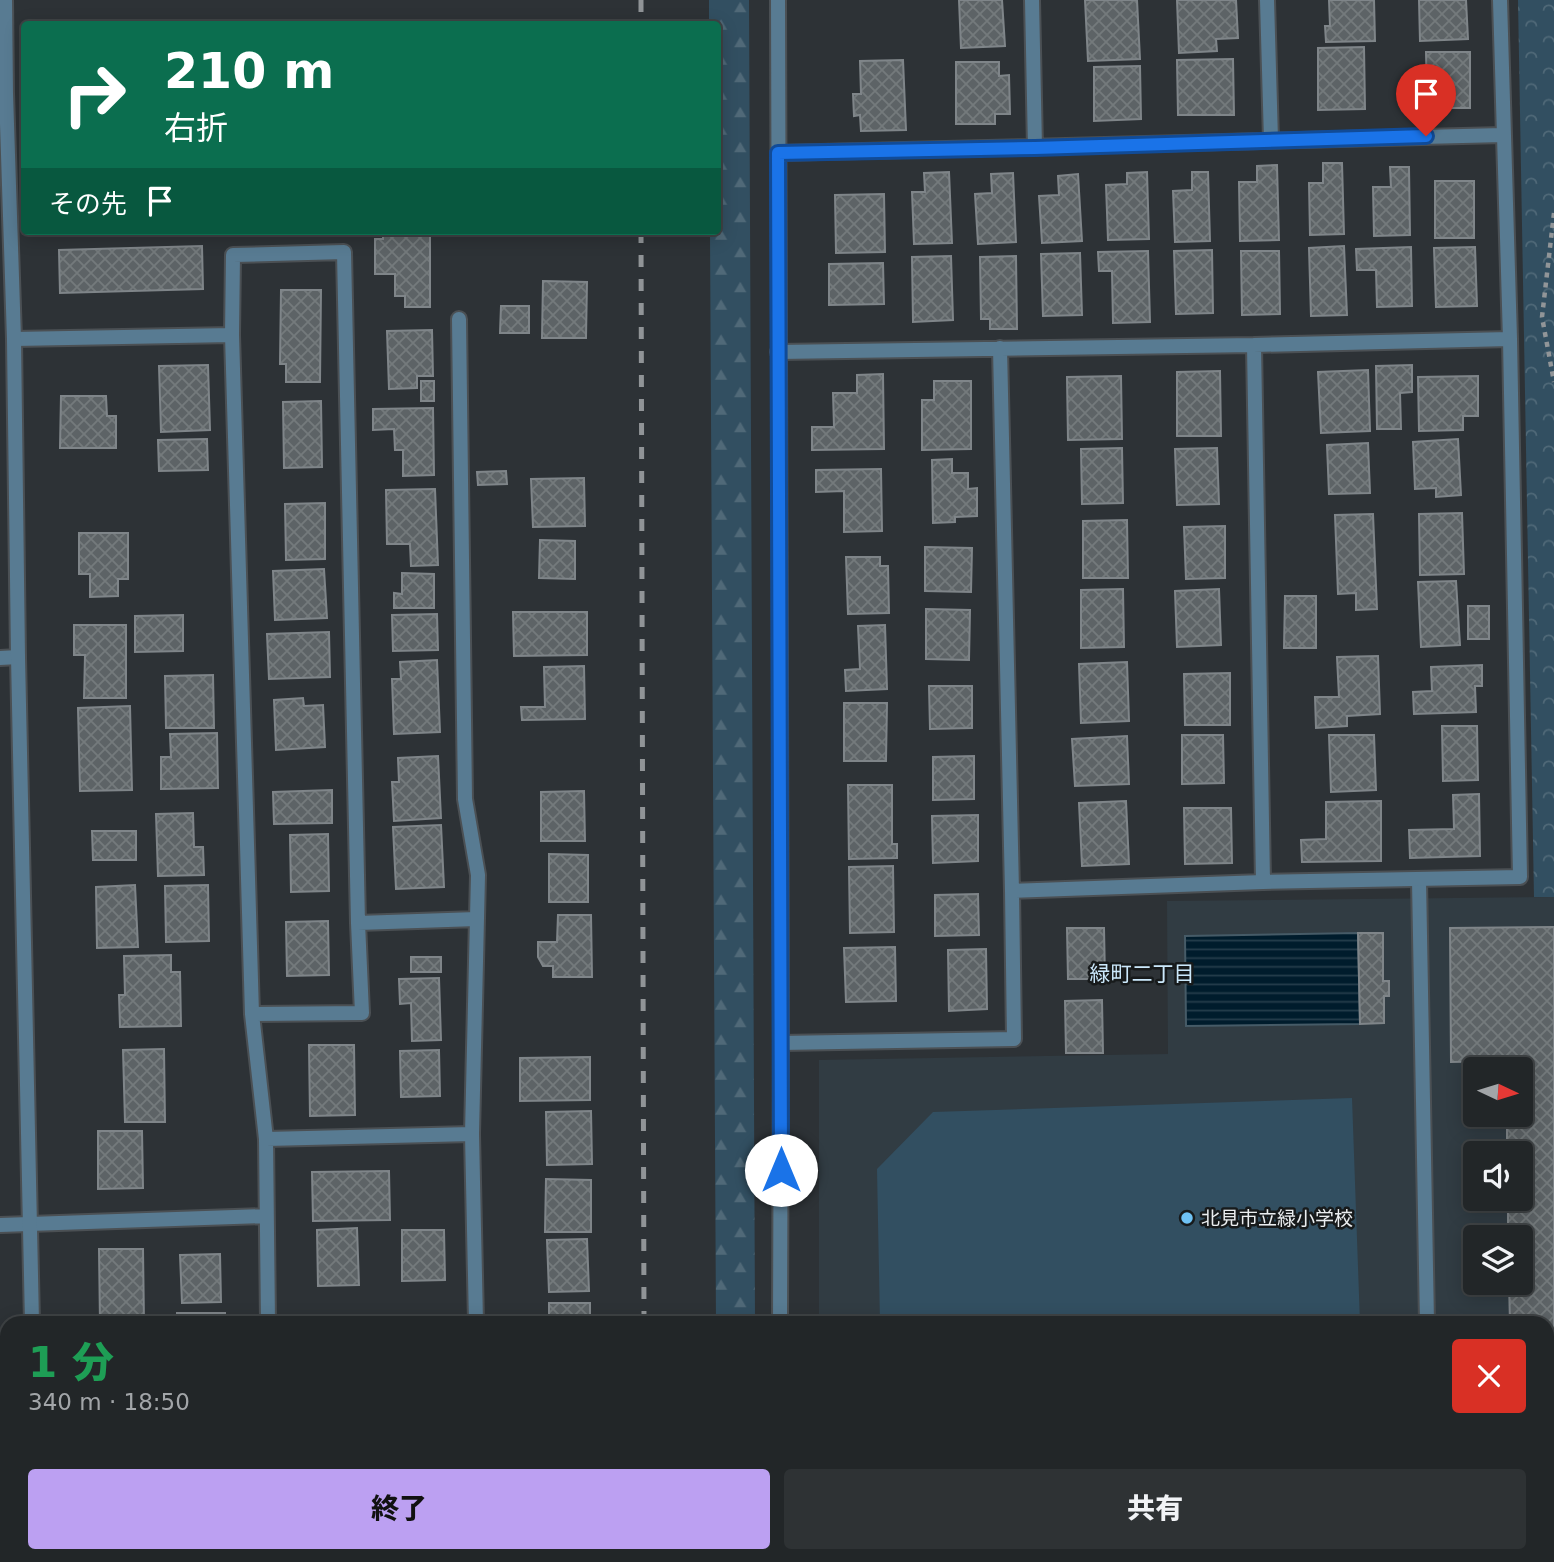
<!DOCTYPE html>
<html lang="ja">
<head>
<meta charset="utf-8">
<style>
  :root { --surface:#222628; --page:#2e3234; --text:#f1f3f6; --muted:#a2a5a8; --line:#3f4345; --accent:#bca0f2 }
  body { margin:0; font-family:"DejaVu Sans","Noto Sans JP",sans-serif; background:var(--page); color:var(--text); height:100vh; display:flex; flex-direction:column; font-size:26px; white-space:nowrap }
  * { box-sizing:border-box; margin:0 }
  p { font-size:23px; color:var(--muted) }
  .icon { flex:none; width:38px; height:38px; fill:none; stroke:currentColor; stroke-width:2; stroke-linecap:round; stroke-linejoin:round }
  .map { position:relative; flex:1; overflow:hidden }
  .side { position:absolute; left:0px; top:1316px; width:1554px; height:247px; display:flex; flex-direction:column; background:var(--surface); border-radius:21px 21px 0 0; box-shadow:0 4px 18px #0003,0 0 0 2px var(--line) }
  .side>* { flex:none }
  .banner { position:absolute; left:21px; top:21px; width:700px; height:214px; border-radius:7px; box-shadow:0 4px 18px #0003,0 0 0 2px var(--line); background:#0b6e4f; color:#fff; overflow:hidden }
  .needle { width:46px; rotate:94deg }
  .fabs { position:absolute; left:1463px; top:1057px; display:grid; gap:14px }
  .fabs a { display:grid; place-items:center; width:70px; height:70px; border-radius:7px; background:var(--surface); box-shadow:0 4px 18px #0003,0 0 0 2px var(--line); font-size:35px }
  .pin { position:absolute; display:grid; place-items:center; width:60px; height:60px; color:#fff; margin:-72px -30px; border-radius:50% 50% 50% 0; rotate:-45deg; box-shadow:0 0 7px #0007 }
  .pin .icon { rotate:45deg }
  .me { position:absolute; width:77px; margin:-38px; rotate:0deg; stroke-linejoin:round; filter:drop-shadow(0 0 5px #0008) }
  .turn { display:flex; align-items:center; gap:24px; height:147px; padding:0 28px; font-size:32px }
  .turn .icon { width:91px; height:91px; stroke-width:2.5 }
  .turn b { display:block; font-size:49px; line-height:60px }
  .then { display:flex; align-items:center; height:66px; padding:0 28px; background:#0003; gap:14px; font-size:26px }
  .round { display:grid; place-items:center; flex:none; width:74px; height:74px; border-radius:7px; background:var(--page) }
  .head { display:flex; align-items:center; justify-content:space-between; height:119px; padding:0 28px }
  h1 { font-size:42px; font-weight:800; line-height:52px; color:#1e9e55 }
  .cta { display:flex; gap:14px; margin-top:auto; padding:14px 28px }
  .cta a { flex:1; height:80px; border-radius:7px; background:var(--accent); color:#111; font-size:28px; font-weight:800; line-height:80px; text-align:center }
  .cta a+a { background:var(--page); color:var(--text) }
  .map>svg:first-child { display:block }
</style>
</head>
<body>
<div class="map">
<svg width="1554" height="1562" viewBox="0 0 1554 1562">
  <defs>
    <pattern id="forest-firs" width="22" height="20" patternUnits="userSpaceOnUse" patternTransform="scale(1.75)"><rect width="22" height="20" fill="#324f61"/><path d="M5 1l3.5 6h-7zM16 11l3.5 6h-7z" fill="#506978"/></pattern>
    <pattern id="park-crowns" width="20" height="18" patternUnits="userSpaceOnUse" patternTransform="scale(1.75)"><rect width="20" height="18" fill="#324f61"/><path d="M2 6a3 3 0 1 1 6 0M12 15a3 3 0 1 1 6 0" fill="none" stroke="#506978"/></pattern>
    <pattern id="water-rules" width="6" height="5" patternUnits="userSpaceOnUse" patternTransform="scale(1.75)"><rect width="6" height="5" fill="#001c2c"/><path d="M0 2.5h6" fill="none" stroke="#253d4b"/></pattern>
    <pattern id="building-cross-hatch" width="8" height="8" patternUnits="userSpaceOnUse" patternTransform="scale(1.75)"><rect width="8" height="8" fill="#5d6366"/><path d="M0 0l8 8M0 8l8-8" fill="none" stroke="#747a7c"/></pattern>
  </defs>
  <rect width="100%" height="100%" fill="#2d3236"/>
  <!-- built -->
  <path fill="#313c43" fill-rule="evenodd" d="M 1554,897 L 1554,1562 L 819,1562 L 819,1556 L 1547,1556 L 1547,1323 L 819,1323 L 819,1060 L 1168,1054 L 1167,901 ZM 1475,1069 L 1521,1069 L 1521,1115 L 1475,1115 ZM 1475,1153 L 1521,1153 L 1521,1199 L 1475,1199 ZM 1475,1237 L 1521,1237 L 1521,1283 L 1475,1283 Z"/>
  <!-- forest -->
  <path fill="url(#forest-firs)" d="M 709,0 L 749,0 L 755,1323 L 716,1323 L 710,231 L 718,231 L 718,24 L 709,24 Z
    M 717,1556 L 756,1556 L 756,1562 L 717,1562 Z"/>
  <!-- park -->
  <path fill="url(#park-crowns)" d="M 1518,0 L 1554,0 L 1554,897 L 1534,897 Z"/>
  <!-- pitch -->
  <path fill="#324f61" d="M 1352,1098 L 1360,1323 L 880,1323 L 877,1169 L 933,1112 Z
    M 885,1556 L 1369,1556 L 1369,1562 L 885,1562 Z"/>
  <!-- water -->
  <path fill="url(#water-rules)" stroke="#465b67" stroke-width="2" d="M 1358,933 L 1360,1024 L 1186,1026 L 1185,936 Z"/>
  <!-- building -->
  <path fill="url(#building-cross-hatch)" stroke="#7f8589" stroke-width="2" d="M 959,0 L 1002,0 L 1005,46 L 961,48 Z
    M 1085,0 L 1137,0 L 1140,59 L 1088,61 Z
    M 1177,0 L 1236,0 L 1238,38 L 1216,39 L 1217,51 L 1179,53 Z
    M 1329,0 L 1374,0 L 1375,41 L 1326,42 L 1325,26 L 1330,26 Z
    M 1419,0 L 1466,0 L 1468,39 L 1420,41 Z
    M 1364,47 L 1365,109 L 1318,110 L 1318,48 Z
    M 1426,52 L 1470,52 L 1470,108 L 1427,108 Z
    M 1233,59 L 1234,115 L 1178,115 L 1177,60 Z
    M 903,60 L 906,130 L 861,131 L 860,115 L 854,116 L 853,94 L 861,94 L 860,61 Z
    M 956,62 L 999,62 L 999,76 L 1009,75 L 1010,114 L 995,114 L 995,124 L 956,124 Z
    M 1140,66 L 1141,119 L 1094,121 L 1094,67 Z
    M 1323,163 L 1342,163 L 1344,234 L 1310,235 L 1309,183 L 1323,183 Z
    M 1277,165 L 1279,240 L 1240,241 L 1239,182 L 1257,182 L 1257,166 Z
    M 1390,167 L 1409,167 L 1410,235 L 1374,236 L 1373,187 L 1391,187 Z
    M 949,172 L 952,243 L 914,244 L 912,192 L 925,192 L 924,173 Z
    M 1147,172 L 1149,239 L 1108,240 L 1106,185 L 1127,184 L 1127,173 Z
    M 1192,172 L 1208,172 L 1210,241 L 1175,242 L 1173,191 L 1192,190 Z
    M 1013,173 L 1016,242 L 978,244 L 975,194 L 992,193 L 991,174 Z
    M 1078,174 L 1082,241 L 1042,243 L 1039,196 L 1059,195 L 1058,176 Z
    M 1435,181 L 1474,181 L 1474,238 L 1435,238 Z
    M 884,194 L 885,252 L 836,253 L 835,195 Z
    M 383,233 L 430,233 L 430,307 L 405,307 L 405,296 L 395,296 L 395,274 L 375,274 L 375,239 L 383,239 Z
    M 202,246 L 203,289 L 60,293 L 59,250 Z
    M 1344,246 L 1347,315 L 1311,316 L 1309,248 Z
    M 1411,247 L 1412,306 L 1377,307 L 1376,270 L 1357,270 L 1356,249 Z
    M 1475,247 L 1477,306 L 1436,307 L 1434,248 Z
    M 1212,250 L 1213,313 L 1176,314 L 1174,251 Z
    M 1148,251 L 1150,322 L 1113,323 L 1112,271 L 1099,271 L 1098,252 Z
    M 1241,251 L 1279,251 L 1280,314 L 1242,315 Z
    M 1080,253 L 1082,315 L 1043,316 L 1041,254 Z
    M 951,256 L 953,320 L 913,322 L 912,257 Z
    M 1016,256 L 1017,329 L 990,329 L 990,319 L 981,319 L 980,257 Z
    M 883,263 L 884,304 L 829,305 L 829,264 Z
    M 543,281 L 587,282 L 586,338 L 542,338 Z
    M 281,290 L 321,290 L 320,382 L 286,382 L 286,364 L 280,364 Z
    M 501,306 L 529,306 L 529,333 L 500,333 Z
    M 432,330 L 433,376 L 417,376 L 417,388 L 389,389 L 387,331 Z
    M 208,365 L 210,430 L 161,432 L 159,366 Z
    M 1412,365 L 1412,392 L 1400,393 L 1401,429 L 1377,429 L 1376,366 Z
    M 1368,370 L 1370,431 L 1321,433 L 1318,372 Z
    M 1220,371 L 1221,436 L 1177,436 L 1177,372 Z
    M 883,374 L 884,449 L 812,450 L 812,427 L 834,427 L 833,393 L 857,393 L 857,375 Z
    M 1121,376 L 1122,439 L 1068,440 L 1067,377 Z
    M 1478,376 L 1478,416 L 1463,416 L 1463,430 L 1419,431 L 1418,377 Z
    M 421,381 L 434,381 L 434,401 L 421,401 Z
    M 934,381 L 971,381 L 971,449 L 922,450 L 922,400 L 934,400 Z
    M 61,396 L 106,396 L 107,416 L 116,416 L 116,448 L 60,448 Z
    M 321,401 L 322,467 L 284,468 L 283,402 Z
    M 433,408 L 434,475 L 403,476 L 403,450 L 395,450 L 394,429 L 373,430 L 373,409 Z
    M 207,439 L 208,470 L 159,471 L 158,440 Z
    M 1458,439 L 1461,495 L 1436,497 L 1436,488 L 1415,489 L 1413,442 Z
    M 1368,443 L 1370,493 L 1329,494 L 1327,445 Z
    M 1122,448 L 1123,503 L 1082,504 L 1081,449 Z
    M 1217,448 L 1219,504 L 1177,505 L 1175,449 Z
    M 952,459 L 952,473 L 968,473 L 968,489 L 977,488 L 977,516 L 955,517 L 955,522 L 933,523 L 932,460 Z
    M 881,469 L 882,531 L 844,532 L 844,491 L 816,492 L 816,470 Z
    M 506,471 L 507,484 L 478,485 L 477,472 Z
    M 584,478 L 585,526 L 533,527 L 531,479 Z
    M 435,489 L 438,565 L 411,566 L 410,544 L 387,544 L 386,490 Z
    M 325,503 L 325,559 L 286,560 L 285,504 Z
    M 1462,513 L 1464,574 L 1420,575 L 1419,514 Z
    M 1373,514 L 1377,609 L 1356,610 L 1356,593 L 1338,594 L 1335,515 Z
    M 1127,520 L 1128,578 L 1083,578 L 1083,521 Z
    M 1225,526 L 1225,578 L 1186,579 L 1184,527 Z
    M 79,533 L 128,533 L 128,579 L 118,579 L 118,596 L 90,597 L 90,574 L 79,574 Z
    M 540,540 L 575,541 L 575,579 L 539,578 Z
    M 925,547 L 972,548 L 971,592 L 925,591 Z
    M 846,557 L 880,557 L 880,566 L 888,566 L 889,613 L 848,614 Z
    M 324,569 L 327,618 L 275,620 L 273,571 Z
    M 402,573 L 434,574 L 434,608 L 394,608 L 394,593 L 402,594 Z
    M 1456,581 L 1460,645 L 1421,647 L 1418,582 Z
    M 1123,589 L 1124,647 L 1081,648 L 1081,590 Z
    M 1219,589 L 1221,645 L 1177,647 L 1175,591 Z
    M 1285,596 L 1316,596 L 1316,648 L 1284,648 Z
    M 1468,606 L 1489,606 L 1489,639 L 1468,639 Z
    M 926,609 L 970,610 L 969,660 L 926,659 Z
    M 513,612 L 587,612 L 587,655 L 514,656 Z
    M 437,614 L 438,650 L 393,651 L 392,615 Z
    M 183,615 L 183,651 L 135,652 L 135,616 Z
    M 74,625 L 126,625 L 126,698 L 84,698 L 85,655 L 74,655 Z
    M 885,625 L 887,689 L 846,691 L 845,670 L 860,669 L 858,626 Z
    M 329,632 L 330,677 L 269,679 L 267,634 Z
    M 1378,656 L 1380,714 L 1347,716 L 1347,726 L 1316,728 L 1315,697 L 1339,697 L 1337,657 Z
    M 437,660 L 440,732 L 394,734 L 392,679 L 401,679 L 400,662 Z
    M 1127,662 L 1129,721 L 1081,723 L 1079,664 Z
    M 1482,665 L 1482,686 L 1475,686 L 1476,712 L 1414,714 L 1413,692 L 1432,691 L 1431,667 Z
    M 584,666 L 585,719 L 522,720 L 521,707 L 545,707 L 544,667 Z
    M 1230,673 L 1230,725 L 1185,725 L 1184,674 Z
    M 213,675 L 214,728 L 166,728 L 165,676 Z
    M 929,686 L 972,686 L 972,728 L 930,729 Z
    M 303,698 L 304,706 L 323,705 L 325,747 L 276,750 L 274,700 Z
    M 844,703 L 887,703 L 886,761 L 844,761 Z
    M 130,706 L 132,790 L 80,791 L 78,708 Z
    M 1442,726 L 1477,726 L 1478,780 L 1443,781 Z
    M 217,733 L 218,788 L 161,789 L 161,757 L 171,757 L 170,734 Z
    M 1182,735 L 1223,735 L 1224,783 L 1182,784 Z
    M 1329,735 L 1374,735 L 1376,790 L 1331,792 Z
    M 1127,736 L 1129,784 L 1075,786 L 1072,739 Z
    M 438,756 L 441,818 L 394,821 L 392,782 L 399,782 L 398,758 Z
    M 974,756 L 974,799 L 933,800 L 933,757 Z
    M 848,785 L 892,785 L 892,844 L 897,844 L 897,858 L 849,859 Z
    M 332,790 L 332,823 L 274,824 L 273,792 Z
    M 584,791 L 585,841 L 541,841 L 541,792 Z
    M 1479,794 L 1480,856 L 1410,858 L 1409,830 L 1454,829 L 1453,795 Z
    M 1126,801 L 1129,864 L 1082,866 L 1079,803 Z
    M 1381,801 L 1381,861 L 1302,862 L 1301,840 L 1326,839 L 1326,802 Z
    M 1184,808 L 1231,808 L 1232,863 L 1185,864 Z
    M 193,813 L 194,847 L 203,847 L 204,875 L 158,876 L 156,814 Z
    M 978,815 L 978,861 L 933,863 L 932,816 Z
    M 441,825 L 444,887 L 396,889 L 393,827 Z
    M 92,831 L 136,831 L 136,860 L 93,860 Z
    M 328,834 L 329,891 L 291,892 L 290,835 Z
    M 549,854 L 588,855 L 588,902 L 549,902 Z
    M 893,866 L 894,932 L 850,933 L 849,867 Z
    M 135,885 L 138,947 L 97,948 L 96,887 Z
    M 208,885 L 209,941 L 166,942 L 165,886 Z
    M 978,894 L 979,935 L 935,936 L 935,895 Z
    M 558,915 L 591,915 L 592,977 L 553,977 L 553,966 L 543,966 L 538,957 L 538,942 L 557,942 Z
    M 328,921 L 329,975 L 287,976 L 286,922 Z
    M 1554,927 L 1554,1559 L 1513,1559 L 1513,1556 L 1547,1556 L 1547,1323 L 1510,1323 L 1509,1283 L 1521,1283 L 1521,1237 L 1508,1237 L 1508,1199 L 1521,1199 L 1521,1153 L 1507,1153 L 1507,1115 L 1521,1115 L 1521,1069 L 1506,1069 L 1506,1061 L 1451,1062 L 1450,928 Z
    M 1067,928 L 1104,928 L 1105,979 L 1068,979 Z
    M 1358,933 L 1383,933 L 1383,981 L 1389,981 L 1389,996 L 1384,996 L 1384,1023 L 1360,1024 Z
    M 895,947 L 896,1001 L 846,1002 L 844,948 Z
    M 986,949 L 987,1009 L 949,1011 L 948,950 Z
    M 171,955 L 171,972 L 180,972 L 181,1026 L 120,1027 L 119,995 L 125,995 L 124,956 Z
    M 411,957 L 441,957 L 441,972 L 411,972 Z
    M 439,978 L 441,1040 L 412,1041 L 411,1003 L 400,1004 L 399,979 Z
    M 1102,1000 L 1103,1053 L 1066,1053 L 1065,1001 Z
    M 309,1045 L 354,1045 L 355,1115 L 310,1116 Z
    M 164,1049 L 165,1122 L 125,1122 L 123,1050 Z
    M 439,1050 L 440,1096 L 401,1097 L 400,1051 Z
    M 590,1057 L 590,1100 L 520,1101 L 520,1058 Z
    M 591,1111 L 592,1164 L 547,1165 L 546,1112 Z
    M 98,1131 L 142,1131 L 143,1188 L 98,1189 Z
    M 389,1171 L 390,1220 L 313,1221 L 312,1172 Z
    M 546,1179 L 591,1180 L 591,1232 L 545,1232 Z
    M 357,1228 L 359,1285 L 318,1286 L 317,1230 Z
    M 402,1230 L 444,1230 L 445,1280 L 402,1281 Z
    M 587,1239 L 589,1291 L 549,1292 L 547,1240 Z
    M 99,1249 L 143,1249 L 144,1323 L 100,1323 Z
    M 220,1254 L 221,1302 L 182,1303 L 180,1255 Z
    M 549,1303 L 590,1303 L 590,1323 L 549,1323 Z
    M 177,1313 L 225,1313 L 225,1323 L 177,1323 Z
    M 406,1321 L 444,1321 L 444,1323 L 406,1323 Z
    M 108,1556 L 148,1556 L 148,1562 L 108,1562 Z
    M 187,1556 L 230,1556 L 230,1562 L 187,1562 Z
    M 327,1556 L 360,1556 L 360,1562 L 327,1562 Z
    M 418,1556 L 453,1556 L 453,1562 L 418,1562 Z
    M 546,1560 L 595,1560 L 595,1562 L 546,1562 Z"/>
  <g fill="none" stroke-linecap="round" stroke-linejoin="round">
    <defs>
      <path id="service" d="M 1419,880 L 1427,1323
        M 1430,1556 L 1430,1562"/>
      <path id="minor" d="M 778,0 L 781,1043 L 780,1323
        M 1032,0 L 1035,148
        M 1267,0 L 1271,140
        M 778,153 C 1020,148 1262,140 1503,135
        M 459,319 L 465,799 L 478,875 L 472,1134 L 476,1323
        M 14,339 L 232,335
        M 1254,345 L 1263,882
        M 778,352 L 1254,345 L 1510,339
        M 0,658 L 18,657
        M 1012,891 L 1263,882 L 1520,877 L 1510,339 L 1500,0
        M 358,923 L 477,919
        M 252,1014 L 362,1013 L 358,923 L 344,252 L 233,255 L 232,335 L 252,1014 L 266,1139 L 268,1323
        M 781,1043 L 1014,1039 L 1012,891 L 1000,348
        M 266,1139 L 472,1134
        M 0,1225 L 266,1216
        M 272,1556 L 272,1562
        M 481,1556 L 481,1562
        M 780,1562 L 780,1556"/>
      <path id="tertiary" d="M 5,0 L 6,93 L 14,339 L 18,657 L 32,1323
        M 38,1556 L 38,1562"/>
    </defs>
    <!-- service casing -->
    <use href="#service" stroke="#4b5054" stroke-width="18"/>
    <!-- minor casing -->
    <use href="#minor" stroke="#4b5054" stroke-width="18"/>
    <!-- tertiary casing -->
    <use href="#tertiary" stroke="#4b5054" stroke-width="18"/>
    <!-- path -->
    <path stroke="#919598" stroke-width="4.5" stroke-dasharray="5 5" stroke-linecap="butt" d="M 1554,213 L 1542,317 L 1554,382"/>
    <!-- service -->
    <use href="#service" stroke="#587b92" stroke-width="14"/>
    <!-- minor -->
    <use href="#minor" stroke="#587b92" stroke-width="14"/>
    <!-- tertiary -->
    <use href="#tertiary" stroke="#587b92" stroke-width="14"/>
    <!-- rail -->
    <path stroke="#909497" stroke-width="5" stroke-dasharray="12 12" stroke-linecap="butt" d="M 641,0 L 641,24
      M 641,231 L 644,1323
      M 644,1556 L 644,1562"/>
  </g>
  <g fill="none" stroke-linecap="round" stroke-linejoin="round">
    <defs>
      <path id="route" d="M 781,1170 L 778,153 L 1035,148 L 1426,136"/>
    </defs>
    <!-- route casing -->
    <use href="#route" stroke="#114b97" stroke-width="18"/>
    <!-- route -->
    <use href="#route" stroke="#1a73e8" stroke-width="12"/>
  </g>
  <!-- markers -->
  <circle fill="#6fc2f4" stroke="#171a1b" stroke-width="2.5" cx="1187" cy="1218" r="7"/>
  <g text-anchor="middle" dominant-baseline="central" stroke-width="5" stroke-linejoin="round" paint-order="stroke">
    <!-- poi labels -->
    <g font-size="19" fill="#ebeef0" stroke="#171a1b" text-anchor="start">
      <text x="1201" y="1218">北見市立緑小学校</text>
    </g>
    <!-- neighbourhood labels -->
    <g font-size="21" fill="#cbe8fb" stroke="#171a1b">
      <text x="1142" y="974">緑町二丁目</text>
    </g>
  </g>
</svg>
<div class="fabs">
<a><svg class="needle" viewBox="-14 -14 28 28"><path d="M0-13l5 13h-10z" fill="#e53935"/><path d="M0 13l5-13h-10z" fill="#a2a5a8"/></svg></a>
<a><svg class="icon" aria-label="sound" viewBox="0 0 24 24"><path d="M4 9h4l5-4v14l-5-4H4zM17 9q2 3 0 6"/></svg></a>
<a><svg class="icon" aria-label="layers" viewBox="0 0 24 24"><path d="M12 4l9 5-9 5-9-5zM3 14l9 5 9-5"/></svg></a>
</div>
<div class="pin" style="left:1426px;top:136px;background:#d93025"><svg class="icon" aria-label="arrive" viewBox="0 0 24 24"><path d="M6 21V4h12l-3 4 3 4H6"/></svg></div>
<svg class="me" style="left:781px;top:1170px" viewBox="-20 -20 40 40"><circle r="19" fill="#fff"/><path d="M0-13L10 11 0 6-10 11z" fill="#1a73e8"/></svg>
<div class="banner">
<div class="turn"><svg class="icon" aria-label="right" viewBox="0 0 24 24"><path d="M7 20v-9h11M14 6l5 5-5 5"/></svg><div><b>210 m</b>右折</div></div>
<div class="then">その先<svg class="icon" aria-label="arrive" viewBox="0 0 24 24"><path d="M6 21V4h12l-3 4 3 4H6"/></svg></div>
</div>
<section class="side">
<div class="head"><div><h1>1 分</h1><p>340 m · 18:50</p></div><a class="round" style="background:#d93025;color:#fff"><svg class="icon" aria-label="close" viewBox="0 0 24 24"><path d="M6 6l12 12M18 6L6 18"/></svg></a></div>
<div class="cta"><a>終了</a><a>共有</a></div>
</section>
</div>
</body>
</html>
